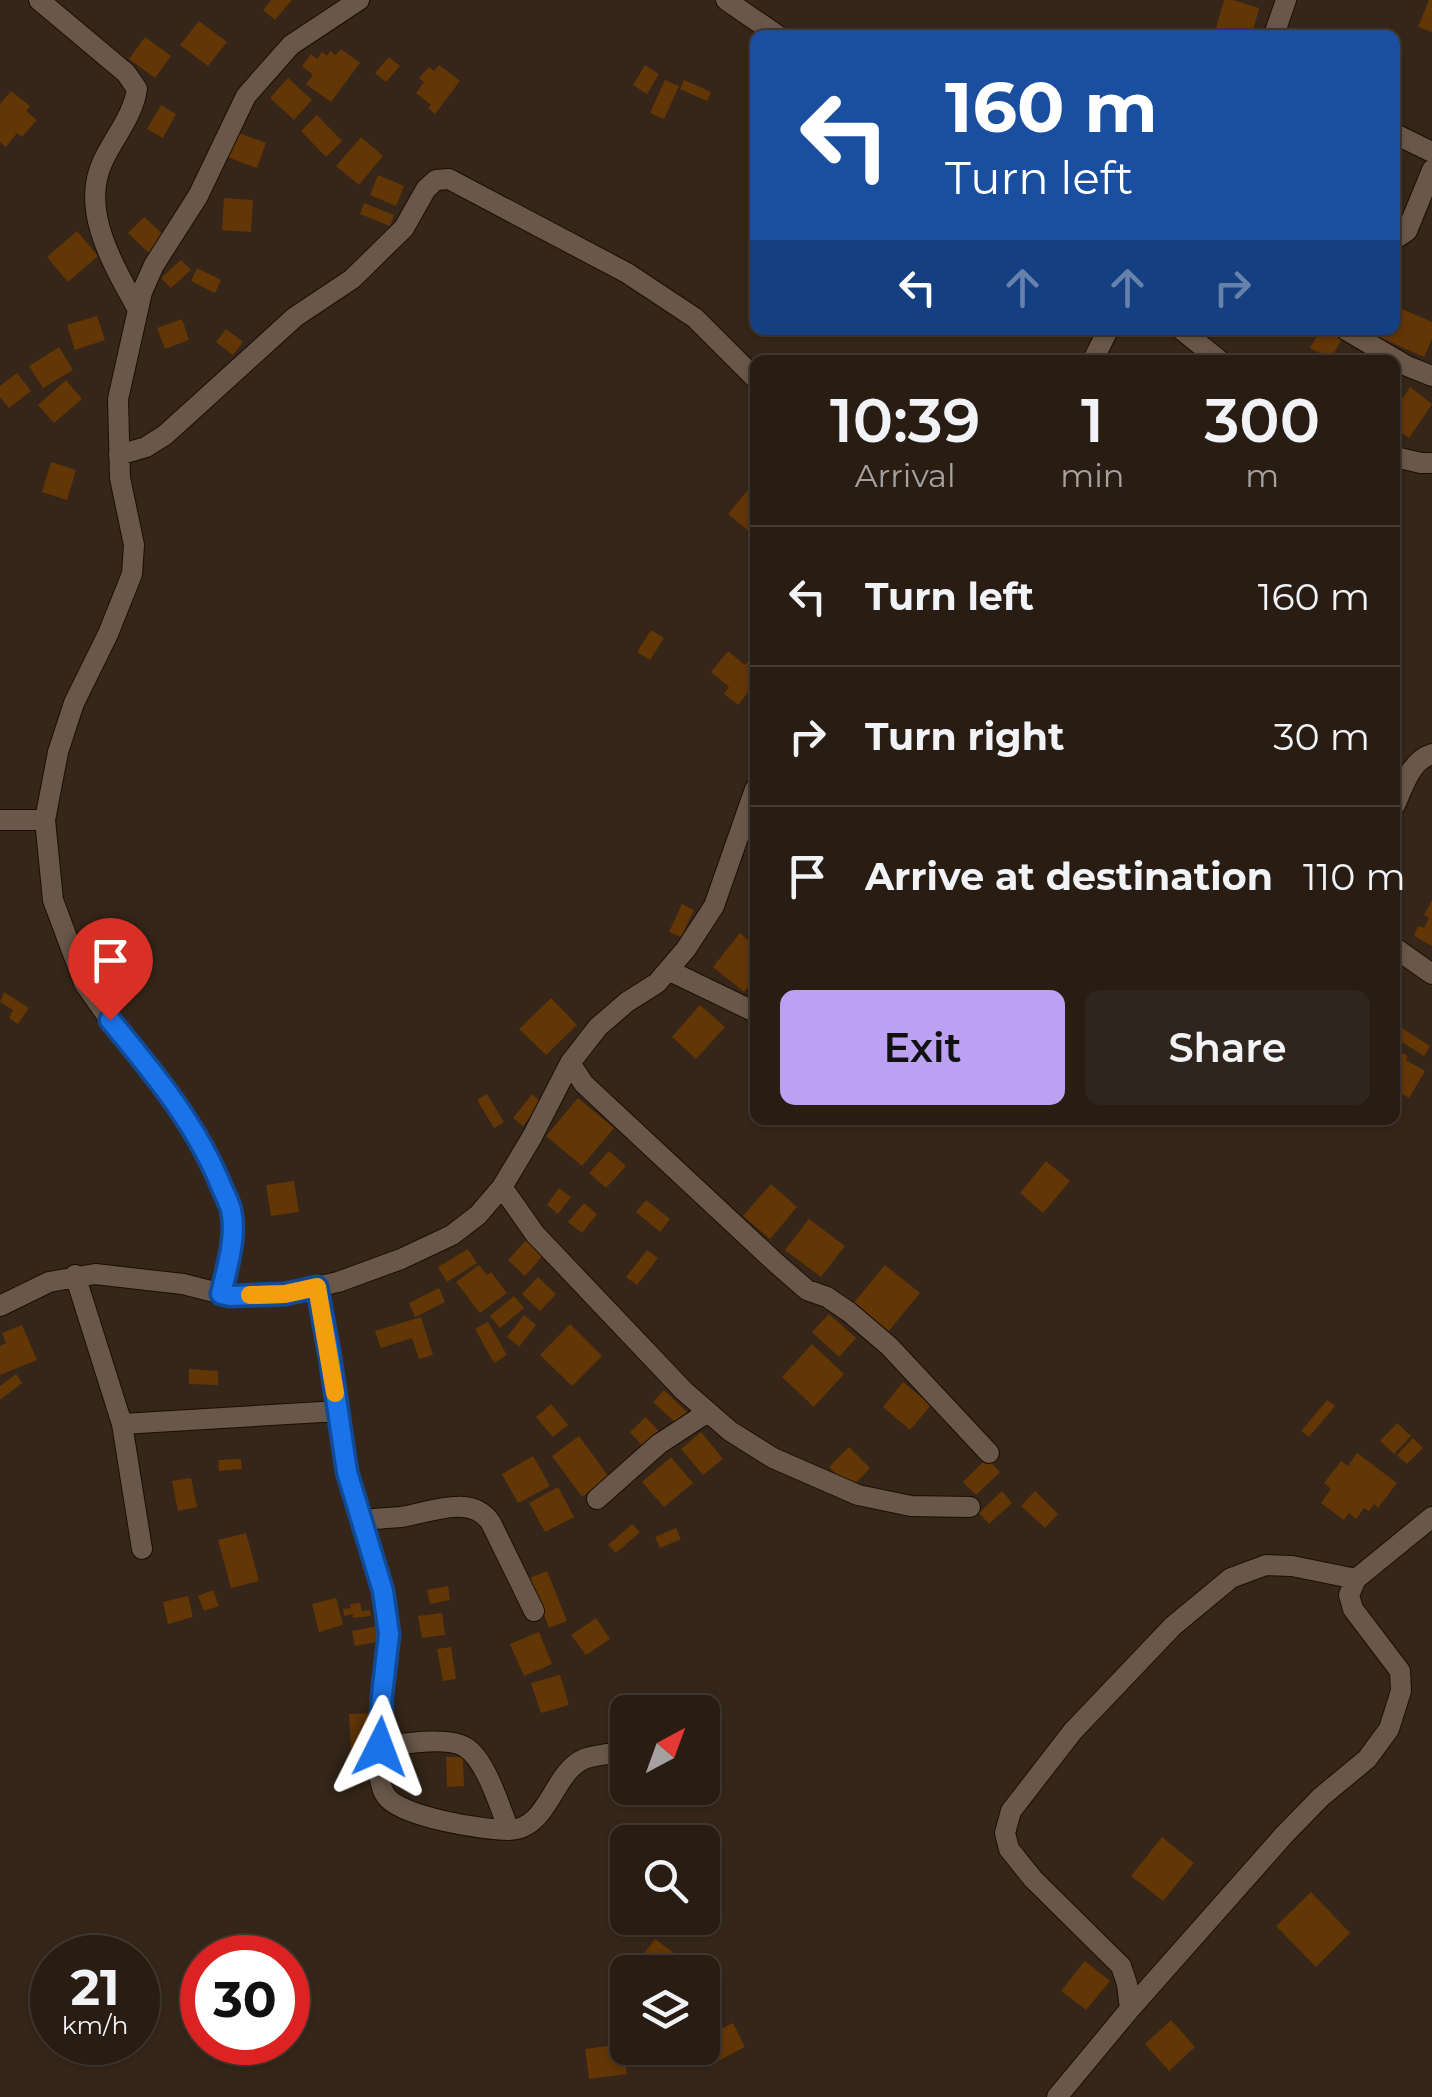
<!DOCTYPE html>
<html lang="en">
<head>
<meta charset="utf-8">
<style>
  :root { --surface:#281c13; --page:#30251c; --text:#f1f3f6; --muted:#a5a1a0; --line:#443a33; --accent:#bca0f2 }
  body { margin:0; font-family:Montserrat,sans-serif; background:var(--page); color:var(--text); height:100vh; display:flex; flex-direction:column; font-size:38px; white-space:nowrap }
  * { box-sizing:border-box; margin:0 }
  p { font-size:32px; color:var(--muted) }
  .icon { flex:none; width:55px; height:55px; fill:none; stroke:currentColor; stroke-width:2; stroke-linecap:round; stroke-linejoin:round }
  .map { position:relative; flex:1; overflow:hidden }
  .sheet { position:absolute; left:750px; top:355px; width:650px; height:770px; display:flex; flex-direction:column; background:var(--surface); border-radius:15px; box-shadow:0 2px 8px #0004,0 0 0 2px var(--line) }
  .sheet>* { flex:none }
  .top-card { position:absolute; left:750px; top:30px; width:650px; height:305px; border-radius:15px; box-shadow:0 2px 8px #0004,0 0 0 2px var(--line); background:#1a4fa0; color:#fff; overflow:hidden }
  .needle { width:65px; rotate:41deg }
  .controls { position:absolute; left:610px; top:1695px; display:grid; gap:20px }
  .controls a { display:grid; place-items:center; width:110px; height:110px; border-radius:15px; background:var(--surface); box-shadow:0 2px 8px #0004,0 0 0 2px var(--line); font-size:50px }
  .speed { position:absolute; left:30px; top:1935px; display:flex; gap:20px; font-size:50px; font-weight:700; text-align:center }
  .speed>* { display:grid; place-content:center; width:130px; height:130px; border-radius:50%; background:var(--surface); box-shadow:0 2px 8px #0004,0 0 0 2px var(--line); line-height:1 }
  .speed small { font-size:25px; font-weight:400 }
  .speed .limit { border:15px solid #d22; background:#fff; color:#111 }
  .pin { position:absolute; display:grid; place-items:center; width:85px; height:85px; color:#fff; margin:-102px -42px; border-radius:50% 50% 50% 0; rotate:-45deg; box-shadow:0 0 10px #0007 }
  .pin .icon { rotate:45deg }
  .me { position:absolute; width:110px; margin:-55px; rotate:3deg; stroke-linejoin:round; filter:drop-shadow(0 0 8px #0008) }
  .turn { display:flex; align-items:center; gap:35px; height:210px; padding:0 30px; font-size:45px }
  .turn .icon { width:130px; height:130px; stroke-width:2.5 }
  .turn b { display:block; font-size:70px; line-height:85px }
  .lanes { display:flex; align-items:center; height:95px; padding:0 30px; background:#0003; justify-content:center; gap:50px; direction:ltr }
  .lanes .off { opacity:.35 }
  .eta { display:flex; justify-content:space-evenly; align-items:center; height:170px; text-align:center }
  .eta b { font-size:60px; font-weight:600; line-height:70px }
  .button { display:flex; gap:20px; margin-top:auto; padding:20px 30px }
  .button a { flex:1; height:115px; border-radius:15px; background:var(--accent); color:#111; font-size:40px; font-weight:600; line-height:115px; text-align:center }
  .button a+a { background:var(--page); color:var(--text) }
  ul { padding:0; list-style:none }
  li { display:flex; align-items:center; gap:30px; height:140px; padding:0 30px; border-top:2px solid var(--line) }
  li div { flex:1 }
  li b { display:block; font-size:38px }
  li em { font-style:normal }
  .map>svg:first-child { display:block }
</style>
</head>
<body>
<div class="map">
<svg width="1432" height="2097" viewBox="0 0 1432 2097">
  <rect width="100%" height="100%" fill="#352619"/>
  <!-- building -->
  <path fill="#633606" d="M 271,0 L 292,0 L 275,20 L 263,10 Z
    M 1224,0 L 1233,0 L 1259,8 L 1252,35 L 1214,35 Z
    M 1429,0 L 1432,0 L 1432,32 L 1418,27 Z
    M 199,21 L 227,42 L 208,66 L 180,45 Z
    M 145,37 L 171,56 L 155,78 L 129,59 Z
    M 341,49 L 360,63 L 331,102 L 306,84 L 313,75 L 302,66 L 311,54 L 317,59 L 322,52 L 327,56 L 330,51 L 336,55 Z
    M 389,57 L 400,66 L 386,82 L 375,73 Z
    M 439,65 L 460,81 L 435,114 L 428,108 L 431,105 L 416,93 L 424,82 L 419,78 L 429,67 L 434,71 Z
    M 645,65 L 659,74 L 647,94 L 633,85 Z
    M 288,78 L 312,100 L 294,120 L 270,98 Z
    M 665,80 L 679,86 L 664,119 L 650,113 Z
    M 684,80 L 711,92 L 707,101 L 680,89 Z
    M 11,91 L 30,106 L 26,111 L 37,120 L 22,137 L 17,133 L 6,147 L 0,142 L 0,104 Z
    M 161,105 L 176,114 L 163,138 L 147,129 Z
    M 317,115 L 342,141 L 326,157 L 301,131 Z
    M 236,132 L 266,143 L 257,168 L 227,157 Z
    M 361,137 L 383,156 L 359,185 L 336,166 Z
    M 378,175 L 404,186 L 396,206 L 370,195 Z
    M 224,198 L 253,200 L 251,232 L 222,230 Z
    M 364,203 L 394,215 L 390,226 L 360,214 Z
    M 144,217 L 166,237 L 150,254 L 128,233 Z
    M 77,231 L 98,256 L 68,282 L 47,257 Z
    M 181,260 L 191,270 L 171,288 L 161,278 Z
    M 197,268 L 221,280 L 215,293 L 191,281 Z
    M 1395,306 L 1432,322 L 1432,339 L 1424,357 L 1379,337 L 1382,330 L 1395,330 Z
    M 97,316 L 105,340 L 75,350 L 67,325 Z
    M 182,319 L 189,340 L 165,349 L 157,328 Z
    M 226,329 L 243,342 L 233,355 L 216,342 Z
    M 1320,330 L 1332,330 L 1343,337 L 1331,359 L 1310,348 Z
    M 59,347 L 73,370 L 43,388 L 29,366 Z
    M 17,373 L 31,391 L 9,408 L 0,397 L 0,386 Z
    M 66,380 L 82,399 L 54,423 L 38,405 Z
    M 1410,387 L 1432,404 L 1409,438 L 1395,428 L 1395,410 Z
    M 51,462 L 76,470 L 67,500 L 42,492 Z
    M 752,485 L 755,488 L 755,526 L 750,532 L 728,514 Z
    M 651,630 L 664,638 L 650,660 L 637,652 Z
    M 728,651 L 745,665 L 750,659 L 755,663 L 755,684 L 738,705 L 724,694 L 729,687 L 711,672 Z
    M 1432,900 L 1432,946 L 1414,936 L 1418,926 L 1424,928 L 1429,918 L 1424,915 Z
    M 682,904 L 694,910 L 681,937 L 669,932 Z
    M 740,933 L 755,946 L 755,979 L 744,992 L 713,967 Z
    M 4,992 L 29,1008 L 18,1024 L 9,1018 L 13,1010 L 0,1002 Z
    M 551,998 L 577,1025 L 546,1055 L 519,1029 Z
    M 700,1005 L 725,1027 L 696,1059 L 672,1037 Z
    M 1399,1026 L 1430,1046 L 1424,1056 L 1395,1038 Z
    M 1395,1049 L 1408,1056 L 1406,1060 L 1425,1071 L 1409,1098 L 1395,1090 Z
    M 487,1094 L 504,1122 L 494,1128 L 477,1100 Z
    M 532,1094 L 541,1102 L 523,1126 L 513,1118 Z
    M 578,1098 L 614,1128 L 582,1166 L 546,1136 Z
    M 609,1151 L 626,1166 L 606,1188 L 589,1173 Z
    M 1046,1161 L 1070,1181 L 1043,1213 L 1020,1193 Z
    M 294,1181 L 299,1212 L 271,1216 L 266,1185 Z
    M 771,1184 L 797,1207 L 770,1239 L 743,1216 Z
    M 559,1188 L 571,1197 L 558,1214 L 547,1205 Z
    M 646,1200 L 670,1219 L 660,1232 L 636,1212 Z
    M 584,1203 L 597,1214 L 582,1233 L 568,1222 Z
    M 809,1219 L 845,1246 L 821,1277 L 785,1250 Z
    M 529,1237 L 546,1252 L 525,1276 L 508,1260 Z
    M 468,1249 L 477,1263 L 447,1282 L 438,1267 Z
    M 647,1250 L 658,1258 L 637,1285 L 626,1277 Z
    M 479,1265 L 487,1275 L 491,1272 L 507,1293 L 480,1313 L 456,1282 Z
    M 885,1265 L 920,1293 L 887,1333 L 852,1305 Z
    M 538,1277 L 556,1294 L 540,1311 L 522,1294 Z
    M 439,1288 L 445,1302 L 415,1317 L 409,1303 Z
    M 514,1296 L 524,1308 L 500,1328 L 490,1316 Z
    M 829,1314 L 856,1338 L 839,1357 L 812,1332 Z
    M 524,1315 L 536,1325 L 519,1347 L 507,1337 Z
    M 421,1317 L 433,1355 L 419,1359 L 412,1338 L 381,1348 L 375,1331 Z
    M 488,1322 L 507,1355 L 494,1363 L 475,1329 Z
    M 570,1324 L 602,1356 L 572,1386 L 540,1355 Z
    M 22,1325 L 37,1360 L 0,1375 L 0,1346 L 6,1343 L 2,1333 Z
    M 812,1344 L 844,1374 L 814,1407 L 782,1377 Z
    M 189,1369 L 218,1371 L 218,1385 L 189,1384 Z
    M 16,1374 L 22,1383 L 0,1400 L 0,1386 Z
    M 903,1382 L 931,1405 L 910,1430 L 883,1407 Z
    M 664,1390 L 689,1414 L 678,1425 L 653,1402 Z
    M 1327,1400 L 1335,1406 L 1309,1437 L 1301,1431 Z
    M 551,1404 L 568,1425 L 553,1437 L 536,1417 Z
    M 646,1417 L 662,1435 L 646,1450 L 630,1432 Z
    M 1397,1423 L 1411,1436 L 1394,1454 L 1380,1441 Z
    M 701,1432 L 723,1459 L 703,1475 L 681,1449 Z
    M 579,1436 L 609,1477 L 582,1497 L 552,1456 Z
    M 1413,1438 L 1423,1448 L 1407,1464 L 1397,1455 Z
    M 849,1447 L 870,1468 L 851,1488 L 829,1467 Z
    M 1357,1453 L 1397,1483 L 1378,1508 L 1374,1504 L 1369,1511 L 1364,1508 L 1356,1519 L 1349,1513 L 1344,1520 L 1321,1503 L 1331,1489 L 1324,1483 L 1341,1461 L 1348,1466 Z
    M 533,1456 L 550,1486 L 518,1503 L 502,1474 Z
    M 671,1457 L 693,1483 L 664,1507 L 642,1482 Z
    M 987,1458 L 1000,1472 L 976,1495 L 963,1482 Z
    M 241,1459 L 242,1469 L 219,1471 L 218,1460 Z
    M 191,1478 L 197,1507 L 178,1511 L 172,1481 Z
    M 558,1487 L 574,1517 L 545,1532 L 529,1503 Z
    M 1002,1491 L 1012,1503 L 989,1524 L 979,1513 Z
    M 1035,1491 L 1058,1514 L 1045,1528 L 1021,1506 Z
    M 632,1524 L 640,1532 L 616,1553 L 608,1545 Z
    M 676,1528 L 681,1539 L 660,1548 L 655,1537 Z
    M 246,1533 L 259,1581 L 231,1588 L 218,1540 Z
    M 547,1571 L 567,1621 L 549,1628 L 530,1578 Z
    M 448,1586 L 450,1600 L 430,1604 L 427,1590 Z
    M 213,1590 L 219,1606 L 204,1611 L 198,1596 Z
    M 188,1596 L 193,1617 L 168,1624 L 163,1602 Z
    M 336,1598 L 343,1625 L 319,1632 L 312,1604 Z
    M 360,1603 L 362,1611 L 370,1610 L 371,1616 L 353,1618 L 353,1614 L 344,1616 L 343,1609 L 351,1608 L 350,1604 Z
    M 442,1613 L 445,1635 L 422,1638 L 418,1616 Z
    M 596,1618 L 610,1639 L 586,1655 L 571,1635 Z
    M 379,1626 L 382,1641 L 355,1646 L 352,1631 Z
    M 539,1632 L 552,1664 L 524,1676 L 510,1644 Z
    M 451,1647 L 456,1679 L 443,1681 L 437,1649 Z
    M 560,1675 L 569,1705 L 541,1713 L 531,1683 Z
    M 371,1713 L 374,1750 L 351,1751 L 349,1714 Z
    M 446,1757 L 463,1757 L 464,1786 L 447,1787 Z
    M 1162,1837 L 1194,1863 L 1163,1901 L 1131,1876 Z
    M 1311,1892 L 1350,1933 L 1316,1967 L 1276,1926 Z
    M 655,1939 L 678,1956 L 667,1972 L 643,1955 Z
    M 1085,1961 L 1110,1981 L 1086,2010 L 1061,1991 Z
    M 706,1972 L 720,1990 L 702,2002 L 702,1974 Z
    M 1171,2020 L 1195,2047 L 1169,2071 L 1145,2044 Z
    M 733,2023 L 745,2047 L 712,2064 L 702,2045 L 702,2038 Z
    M 622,2044 L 627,2074 L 589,2079 L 585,2049 Z"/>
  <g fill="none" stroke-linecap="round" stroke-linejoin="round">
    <defs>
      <path id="minor" d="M 39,0 L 126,73 L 137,89 C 133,116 114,137 103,161 C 79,211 115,267 138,310
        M 726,0 L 777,35
        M 1274,35 L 1286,0
        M 1395,134 L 1432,152
        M 1395,239 L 1407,231 L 1432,170
        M 1182,330 L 1219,360
        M 1346,330 L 1407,366 L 1432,376
        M 1093,360 L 1108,330
        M 119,455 L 146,447 L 165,435 L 295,317 L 352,279 L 404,228 L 426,189 L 436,180 L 449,179 L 627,273 L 695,318 L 755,378
        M 1395,457 L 1421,463 L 1432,463
        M 1395,805 C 1404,786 1410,761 1432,754
        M 0,820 L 45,820
        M 1395,948 L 1432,974
        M 668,970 L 755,1012
        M 570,1063 L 584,1084 L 776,1263 L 807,1290 L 827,1297 L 849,1312 L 889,1346 L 989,1453
        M 502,1187 L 535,1234 L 684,1391 L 730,1431 L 773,1458 L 858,1495 L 911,1506 L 970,1507
        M 75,1275 L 122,1424 L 338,1411
        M 317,1287 C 324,1322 330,1357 335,1392 C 339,1420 342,1448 348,1475 C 360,1527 384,1577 388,1630 C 391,1668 366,1768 386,1796 C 401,1817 483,1830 509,1830 C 549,1829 552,1773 584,1759 C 591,1756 600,1755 607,1754
        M 221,1294 L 232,1248 L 231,1210 L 212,1162 L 184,1118 L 155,1074 L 110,1020 L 84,983 L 53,900 L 45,820 L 58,752 L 74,703 L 108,634 L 132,574 L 134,545 L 120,478 L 118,399 L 142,292 L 154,265 L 198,196 L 246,96 L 291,45 L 359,0
        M 0,1306 L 49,1282 L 95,1274 L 183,1284 L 230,1296 L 285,1294 L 338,1282 L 401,1259 L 452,1235 L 478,1215 L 502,1187 L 532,1137 L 570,1063 L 598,1027 L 627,1002 L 657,983 L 686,949 L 714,906 L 755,789
        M 122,1424 L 142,1549
        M 597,1499 L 659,1444 L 708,1412
        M 360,1520 C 374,1519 387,1518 401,1517 C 429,1513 472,1493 491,1523 L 534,1611
        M 379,1747 C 401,1744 447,1736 465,1747 C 486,1759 500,1808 509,1830
        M 1130,2009 L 1127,1984 L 1121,1966 L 1033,1879 L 1009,1849 L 1005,1833 L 1011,1811 L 1073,1731 L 1173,1626 L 1231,1578 L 1266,1565 L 1292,1566 L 1356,1579
        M 1057,2097 L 1130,2009 L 1284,1835 L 1321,1797 L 1367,1759 L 1389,1729 L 1401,1691 L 1400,1671 L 1353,1609 L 1349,1595 L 1356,1579 L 1432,1517"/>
    </defs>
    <!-- minor casing -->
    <use href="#minor" stroke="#1c0e04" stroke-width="22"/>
    <!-- minor -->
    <use href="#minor" stroke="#69584a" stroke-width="20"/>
  </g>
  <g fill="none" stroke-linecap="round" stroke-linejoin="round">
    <defs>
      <path id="route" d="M 110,1020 C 153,1072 197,1125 222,1188 C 225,1195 229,1202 231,1210 C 237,1237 227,1267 221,1294 L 230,1296 L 285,1294 L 317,1287 L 330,1357 L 347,1472 L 383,1591 L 389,1634 L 382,1695 L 380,1747"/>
    </defs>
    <!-- route casing -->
    <use href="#route" stroke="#114b97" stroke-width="25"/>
    <!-- route -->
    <use href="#route" stroke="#1a73e8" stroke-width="18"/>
    <!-- slow -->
    <path stroke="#f59e0b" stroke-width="18" d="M 250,1295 L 285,1294 L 317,1287 L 335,1393"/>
  </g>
</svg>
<div class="controls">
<a><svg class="needle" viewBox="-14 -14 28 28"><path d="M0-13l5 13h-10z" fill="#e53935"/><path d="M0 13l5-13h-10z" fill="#a5a1a0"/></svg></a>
<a><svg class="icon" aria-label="search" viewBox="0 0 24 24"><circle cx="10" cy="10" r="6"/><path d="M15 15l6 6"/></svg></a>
<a><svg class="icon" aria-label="layers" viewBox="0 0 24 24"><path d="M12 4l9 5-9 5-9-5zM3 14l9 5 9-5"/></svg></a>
</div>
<div class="speed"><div>21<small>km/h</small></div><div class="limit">30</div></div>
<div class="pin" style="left:110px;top:1020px;background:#d93025"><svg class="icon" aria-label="arrive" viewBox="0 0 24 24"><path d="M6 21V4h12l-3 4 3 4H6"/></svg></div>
<svg class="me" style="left:380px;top:1747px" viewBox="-20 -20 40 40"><path d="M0-17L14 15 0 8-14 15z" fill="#1a73e8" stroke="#fff" stroke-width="4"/></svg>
<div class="top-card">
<div class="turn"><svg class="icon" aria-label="left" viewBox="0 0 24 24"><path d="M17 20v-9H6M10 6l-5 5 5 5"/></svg><div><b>160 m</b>Turn left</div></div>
<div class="lanes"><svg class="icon" aria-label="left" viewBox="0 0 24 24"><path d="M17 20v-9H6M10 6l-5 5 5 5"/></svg><svg class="icon off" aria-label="ahead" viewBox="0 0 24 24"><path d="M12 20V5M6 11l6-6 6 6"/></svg><svg class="icon off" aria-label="ahead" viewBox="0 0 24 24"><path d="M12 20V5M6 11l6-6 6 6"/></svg><svg class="icon off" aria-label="right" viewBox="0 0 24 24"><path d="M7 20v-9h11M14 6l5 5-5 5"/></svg></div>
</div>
<section class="sheet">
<div class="eta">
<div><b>10:39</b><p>Arrival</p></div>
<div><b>1</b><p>min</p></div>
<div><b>300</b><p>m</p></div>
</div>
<ul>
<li><svg class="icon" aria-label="left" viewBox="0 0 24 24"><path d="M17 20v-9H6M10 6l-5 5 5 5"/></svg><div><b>Turn left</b></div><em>160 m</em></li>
<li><svg class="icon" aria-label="right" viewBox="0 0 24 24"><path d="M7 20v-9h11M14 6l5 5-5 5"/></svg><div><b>Turn right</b></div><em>30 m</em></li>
<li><svg class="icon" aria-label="arrive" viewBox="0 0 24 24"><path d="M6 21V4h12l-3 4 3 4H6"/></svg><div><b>Arrive at destination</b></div><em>110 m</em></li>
</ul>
<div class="button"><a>Exit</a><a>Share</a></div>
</section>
</div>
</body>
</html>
